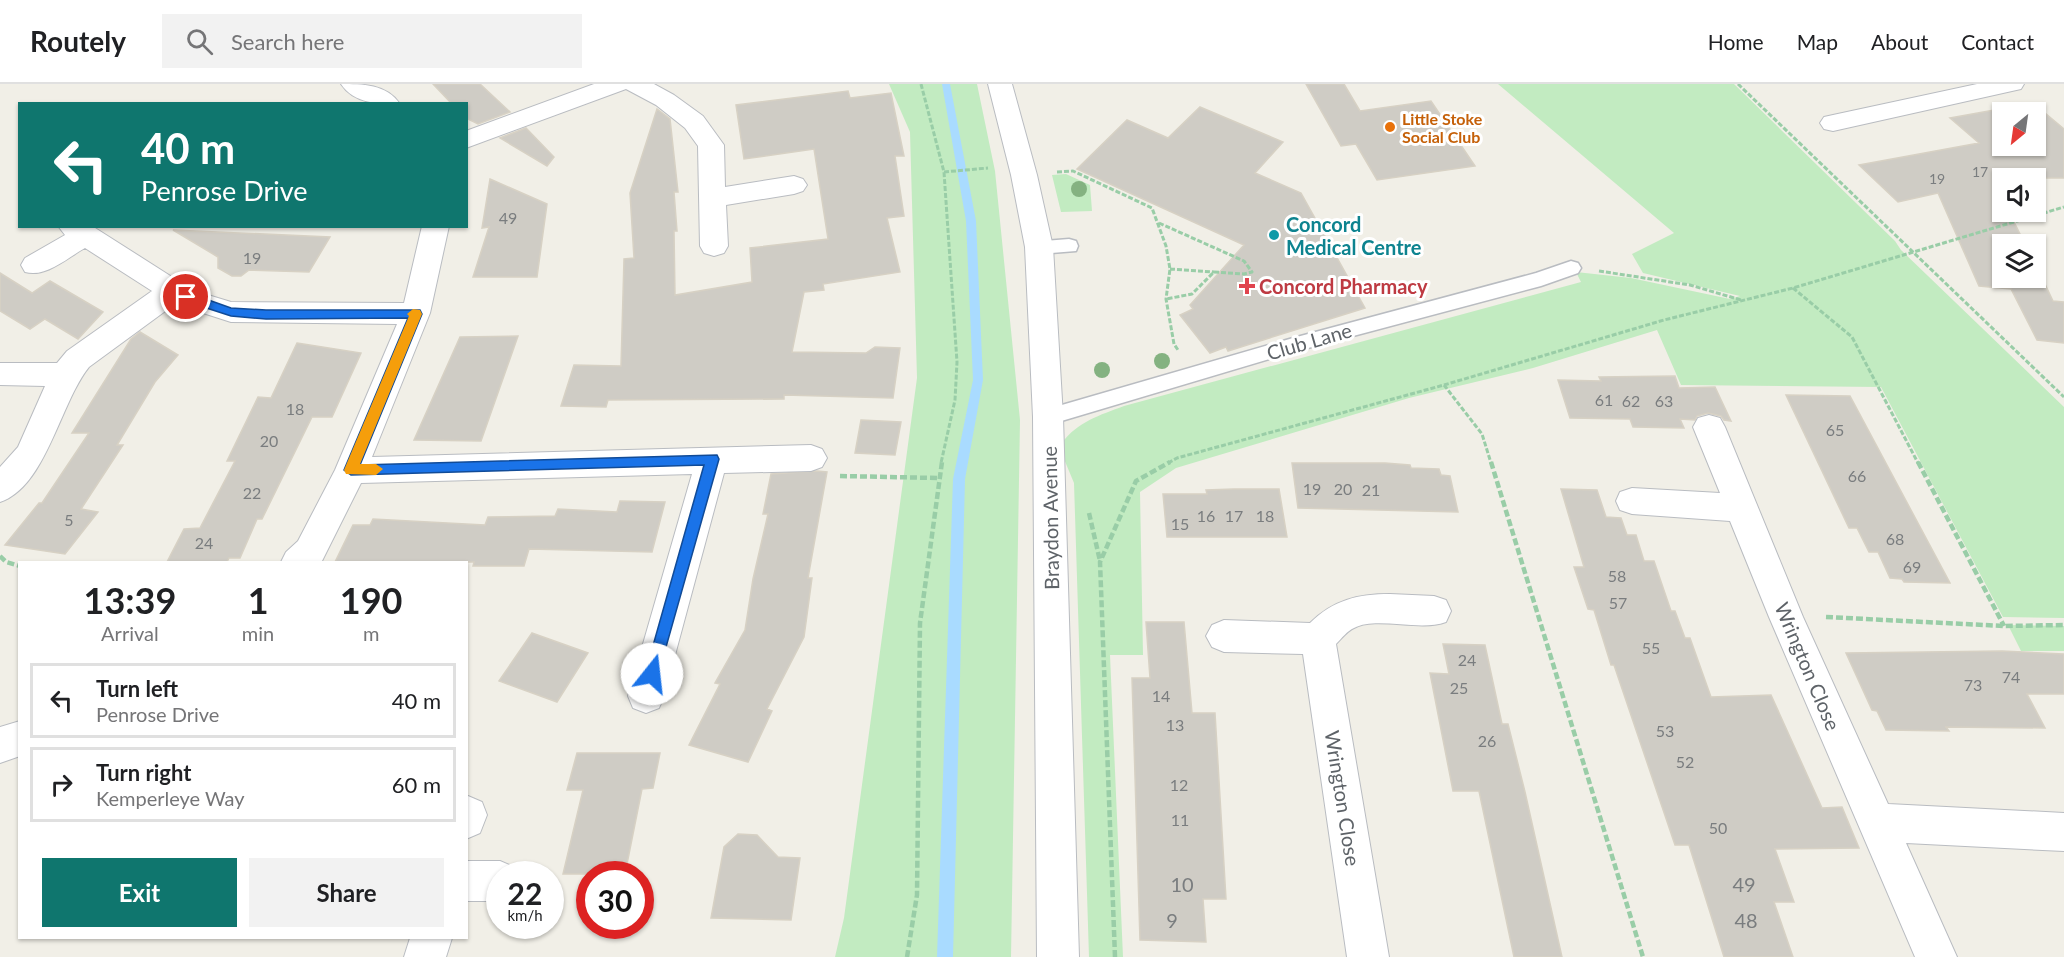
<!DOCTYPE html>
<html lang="en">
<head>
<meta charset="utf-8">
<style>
  :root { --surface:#fff; --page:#f2f2f2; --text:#202124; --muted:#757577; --line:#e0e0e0; --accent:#0f766e }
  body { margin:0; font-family:Lato,sans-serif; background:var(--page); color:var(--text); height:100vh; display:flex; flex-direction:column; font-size:22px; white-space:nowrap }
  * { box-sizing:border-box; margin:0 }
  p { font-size:20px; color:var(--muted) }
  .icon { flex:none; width:33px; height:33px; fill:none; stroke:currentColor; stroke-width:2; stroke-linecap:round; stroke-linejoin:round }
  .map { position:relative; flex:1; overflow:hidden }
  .drawer { position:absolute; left:18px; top:477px; width:450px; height:378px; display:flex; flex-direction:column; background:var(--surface); border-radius:0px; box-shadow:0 2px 4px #0004 }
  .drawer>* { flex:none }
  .hud { position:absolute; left:18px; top:18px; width:450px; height:126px; border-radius:0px; box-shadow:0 2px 4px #0004; background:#0f766e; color:#fff; overflow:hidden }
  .needle { width:39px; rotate:209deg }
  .buttons { position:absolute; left:1992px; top:18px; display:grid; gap:12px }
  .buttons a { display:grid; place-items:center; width:54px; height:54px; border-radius:0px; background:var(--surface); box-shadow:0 2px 4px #0004; font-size:30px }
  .speed { position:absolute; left:486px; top:777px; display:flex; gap:12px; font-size:30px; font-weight:700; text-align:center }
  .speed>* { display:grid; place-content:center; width:78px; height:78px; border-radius:50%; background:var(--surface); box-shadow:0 2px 4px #0004; line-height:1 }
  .speed small { font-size:15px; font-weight:400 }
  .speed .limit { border:9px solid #d22; background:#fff; color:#111 }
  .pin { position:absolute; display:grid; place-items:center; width:51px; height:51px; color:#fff; margin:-26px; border:3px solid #fff; border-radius:50%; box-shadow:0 2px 6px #0007 }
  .me { position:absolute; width:66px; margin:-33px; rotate:16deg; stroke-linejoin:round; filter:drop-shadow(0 0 4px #0008) }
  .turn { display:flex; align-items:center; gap:21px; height:126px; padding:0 24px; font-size:27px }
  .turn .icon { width:78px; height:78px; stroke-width:2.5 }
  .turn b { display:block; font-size:42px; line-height:51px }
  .eta { display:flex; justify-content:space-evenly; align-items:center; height:102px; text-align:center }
  .eta b { font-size:36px; font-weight:700; line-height:42px }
  .primary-button { display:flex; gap:12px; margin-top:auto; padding:12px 24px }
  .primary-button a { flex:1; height:69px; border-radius:0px; background:var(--accent); color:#fff; font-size:24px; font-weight:700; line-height:69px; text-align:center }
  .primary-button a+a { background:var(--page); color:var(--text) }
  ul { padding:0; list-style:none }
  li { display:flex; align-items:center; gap:18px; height:75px; margin:0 12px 9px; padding:0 12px; border:3px solid var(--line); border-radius:0px }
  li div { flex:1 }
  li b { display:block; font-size:22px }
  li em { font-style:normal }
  header { display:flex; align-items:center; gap:36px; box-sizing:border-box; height:84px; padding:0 30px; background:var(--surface); border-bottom:2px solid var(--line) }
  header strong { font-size:28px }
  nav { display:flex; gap:33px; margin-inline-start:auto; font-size:21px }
  .search { width:420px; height:54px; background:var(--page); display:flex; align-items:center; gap:15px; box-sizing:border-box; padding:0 21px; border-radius:0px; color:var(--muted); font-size:22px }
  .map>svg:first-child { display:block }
</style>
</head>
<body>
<header>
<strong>Routely</strong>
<div class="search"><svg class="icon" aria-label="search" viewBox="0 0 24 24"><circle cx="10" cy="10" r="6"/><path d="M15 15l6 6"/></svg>Search here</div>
<nav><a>Home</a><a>Map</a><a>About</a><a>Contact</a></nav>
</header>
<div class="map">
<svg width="2064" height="873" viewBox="0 0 2064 873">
  <rect width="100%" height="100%" fill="#f1efe7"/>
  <!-- green -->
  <path fill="#c2ebc1" d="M 889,0 L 977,0 L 995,87 L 1020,336 L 1011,873 L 835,873 L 844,834 L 917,294 L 910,48 Z
    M 1498,0 L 1734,0 L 1895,157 L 1901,166 L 2064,323 L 2064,534 L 2003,533 L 1881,303 L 1681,301 L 1657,246 L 1533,284 L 1409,314 L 1176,384 L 1140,408 L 1143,571 L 1110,571 L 1123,873 L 1089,873 L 1074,399 L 1064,375 L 1062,359 C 1077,338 1100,331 1124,322 L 1581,198 L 1576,188 L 1631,194 L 1730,215 L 1740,212 L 1643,189 L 1632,170 L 1674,149 Z
    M 1066,90 L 1090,101 L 1092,127 L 1061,128 L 1052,91 Z
    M 2008,541 L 2064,542 L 2064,567 L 2021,567 Z"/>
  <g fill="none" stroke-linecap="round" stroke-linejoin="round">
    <!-- stream -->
    <path fill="#a9dbff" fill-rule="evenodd" d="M 942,0 L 950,0 L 976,137 L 983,296 L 965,395 L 953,873 L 937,873 L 953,395 L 973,296 L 966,137 Z"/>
  </g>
  <!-- building -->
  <path fill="#cfccc5" stroke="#d7d1c4" stroke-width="1.5" fill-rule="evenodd" d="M 433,0 L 480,0 L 510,28 L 478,40 L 466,34 L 466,20 L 452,20 Z
    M 1306,0 L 1344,0 L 1360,27 L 1431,17 L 1475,82 L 1377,96 L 1356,60 L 1341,62 Z
    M 848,7 L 850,14 L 891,9 L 904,72 L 895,72 L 904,132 L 887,134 L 900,188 L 823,200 L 824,206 L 804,208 L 792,268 L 866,269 L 875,263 L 900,264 L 893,314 L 784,311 L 784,315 L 608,316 L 606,323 L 561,322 L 574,281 L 621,282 L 624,175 L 634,174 L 630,109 L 657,25 L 670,35 L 678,108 L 674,108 L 677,147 L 674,147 L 675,211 L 752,198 L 750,164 L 828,155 L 814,65 L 744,75 L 736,21 Z
    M 2033,19 L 2064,45 L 2064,94 L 1993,94 L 2002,114 L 2002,128 L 2009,128 L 2025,160 L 2002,160 L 2002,194 L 2036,194 L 2036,181 L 2053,217 L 2064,218 L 2064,259 L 2037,256 L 2011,205 L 1979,202 L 1938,109 L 1898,118 L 1859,81 L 1979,59 L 1950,34 ZM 2002,28 L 2036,28 L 2036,62 L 2002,62 Z
    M 1200,23 L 1283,58 L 1255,89 L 1301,109 L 1365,224 L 1228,267 L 1226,263 L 1210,269 L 1180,231 L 1193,225 L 1190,221 L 1244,161 L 1077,85 L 1127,36 L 1168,54 Z
    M 526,44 L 554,73 L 547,82 L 500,54 Z
    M 490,95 L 547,120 L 537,193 L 473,193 L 489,143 L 482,144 Z
    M 173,146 L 330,153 L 309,188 L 249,186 L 241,192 L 232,192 L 218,184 L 218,173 Z
    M 0,189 L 32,209 L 50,197 L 103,228 L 78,255 L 45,235 L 30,245 L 0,227 Z
    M 140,248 L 178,271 L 155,298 L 117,361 L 123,361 L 81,425 L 98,428 L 65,470 L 5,461 L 39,419 L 42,419 L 89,349 L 72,349 L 131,255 Z
    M 518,252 L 481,357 L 414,356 L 460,253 Z
    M 297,259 L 361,269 L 332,333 L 312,333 L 262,435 L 257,435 L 240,474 L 229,474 L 227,478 L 167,478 L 184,445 L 200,444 L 235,377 L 227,377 L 258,313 L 271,314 Z
    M 1675,292 L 1679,304 L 1715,303 L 1731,337 L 1724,336 L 1721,332 L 1708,329 L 1697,332 L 1695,336 L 1680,335 L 1684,344 L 1633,343 L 1630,335 L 1570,334 L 1558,296 L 1601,297 L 1599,293 Z
    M 1786,311 L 1850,312 L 1950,499 L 1904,498 L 1902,495 L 1890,494 L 1878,468 L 1869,468 L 1857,444 L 1849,444 Z
    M 861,336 L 901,338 L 895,371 L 855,369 Z
    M 1292,379 L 1385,379 L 1410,381 L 1411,384 L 1439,385 L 1441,391 L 1450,392 L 1458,428 L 1298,424 Z
    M 817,387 L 827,388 L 808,494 L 812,494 L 804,553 L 767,625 L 772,627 L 748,678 L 689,661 L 720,600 L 715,599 L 745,546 L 753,495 L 768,430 L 763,430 L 771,390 Z
    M 1234,405 L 1279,405 L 1287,453 L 1167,453 L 1163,410 L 1207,410 L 1206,406 Z
    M 1561,405 L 1597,406 L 1606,433 L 1621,434 L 1627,451 L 1636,451 L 1644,477 L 1654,477 L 1671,527 L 1675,527 L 1685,554 L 1690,554 L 1711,613 L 1771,611 L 1822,724 L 1842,723 L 1859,764 L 1775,765 L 1794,818 L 1774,818 L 1793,873 L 1724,873 L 1689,761 L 1675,761 L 1614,581 L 1611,581 L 1594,526 L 1588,525 L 1574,483 L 1584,483 Z
    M 620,417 L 665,418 L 652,468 L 529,465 L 524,482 L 473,482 L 474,478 L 335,478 L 353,441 L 370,441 L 373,435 L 485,441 L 488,433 L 555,432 L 558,425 L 617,428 Z
    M 1146,538 L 1184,538 L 1192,629 L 1215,629 L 1226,815 L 1203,815 L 1206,858 L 1140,856 L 1132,594 L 1150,594 Z
    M 532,549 L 588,569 L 557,618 L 499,597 Z
    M 1443,560 L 1485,561 L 1502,640 L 1508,640 L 1525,708 L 1562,873 L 1514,873 L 1479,707 L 1453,707 L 1430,589 L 1449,590 Z
    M 2002,567 L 2064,570 L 2064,610 L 2027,610 L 2045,644 L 1946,643 L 1949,647 L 1886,646 L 1877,627 L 1872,626 L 1846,569 Z
    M 577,669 L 660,669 L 653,704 L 642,705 L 625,790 L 563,790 L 583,706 L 567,706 Z
    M 738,750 L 757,751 L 778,773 L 800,774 L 791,836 L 711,834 L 724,763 Z"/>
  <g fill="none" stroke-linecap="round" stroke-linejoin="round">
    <defs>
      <path id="lane" d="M 1069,155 L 1076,157 L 1078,162 L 1076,167 L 1039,170 L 1032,168 L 1030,163 L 1032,158 Z
        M 1571,177 L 1578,179 L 1581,184 L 1578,189 L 1541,202 L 1293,268 L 1048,341 L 1041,339 L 1037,333 L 1041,327 L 1048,325 L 1293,254 L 1536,189 Z"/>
      <path id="street" d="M 341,0 C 362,0 387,0 400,20 C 379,20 354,20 341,0 Z
        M 594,0 L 654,0 L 674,11 L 703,32 L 724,61 L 725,103 L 794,92 L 803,95 L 807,101 L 803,107 L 794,110 L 726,121 L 728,162 L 724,169 L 714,172 L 704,169 L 700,162 L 698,62 L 685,44 L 656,21 L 626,5 L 466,64 L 466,47 Z
        M 988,0 L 1012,0 L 1037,91 L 1053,163 L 1063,333 L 1079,873 L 1037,873 L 1033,333 L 1025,163 L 1011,91 Z
        M 1977,0 L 2024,0 L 2021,5 L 2012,7 L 1833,47 L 1824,45 L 1820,39 L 1824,33 L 1833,31 Z
        M 58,142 L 92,142 L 183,200 L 208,211 L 231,218 L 404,219 L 422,142 L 449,142 L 430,229 L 372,373 L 811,361 L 822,365 L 827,374 L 822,383 L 811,387 L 724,389 L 664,612 L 659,624 L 646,629 L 633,624 L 628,612 L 692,390 L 361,399 L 322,477 L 281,478 L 286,468 L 298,457 L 335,386 L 397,240 L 231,238 L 175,220 L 89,283 C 60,319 46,403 0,418 L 0,383 L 18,363 L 45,302 L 0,301 L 0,279 L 57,279 L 67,267 L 152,207 L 85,164 C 67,174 46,194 25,188 L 21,181 L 25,174 L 65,151 Z
        M 1709,331 L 1720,334 L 1725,343 L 1803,533 L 1888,720 L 2064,729 L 2064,767 L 1906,759 L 1957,873 L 1915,873 L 1769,533 L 1730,437 L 1632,430 L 1620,426 L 1616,417 L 1620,408 L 1632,404 L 1720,409 L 1693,343 L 1698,334 Z
        M 1390,510 L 1434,512 L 1446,516 L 1451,527 L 1446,538 C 1419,548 1377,532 1354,544 C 1347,547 1342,554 1336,560 L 1389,873 L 1347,873 L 1303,570 L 1224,568 L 1212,563 L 1206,552 L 1212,541 L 1224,536 L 1310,539 C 1333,516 1358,510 1390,510 Z
        M 20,637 L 20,672 L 0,679 L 0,643 Z
        M 468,712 L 482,718 L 487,731 L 480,749 L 466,755 Z
        M 466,777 L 500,777 L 514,783 L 517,790 L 500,790 L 500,817 L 466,817 Z
        M 410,854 L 452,854 L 446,873 L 404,873 Z"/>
    </defs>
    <!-- lane casing -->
    <use href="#lane" stroke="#b9bcc1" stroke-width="3"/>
    <!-- street casing -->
    <use href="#street" stroke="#b9bcc1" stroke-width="2"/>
    <!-- path-far1 -->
    <path stroke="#99cda7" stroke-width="3" stroke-dasharray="5 2" stroke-linecap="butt" d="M 921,0 L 944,88 L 957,278 L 955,316 L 941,379
      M 1738,0 L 2064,313
      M 944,88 L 988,84
      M 1057,88 L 1073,87 L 1152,124 L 1166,162 L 1170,185 L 1166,215 L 1174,260 L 1178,266
      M 1159,139 L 1244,177 L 1252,188 L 1244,190 L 1214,188 L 1192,210 L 1166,215
      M 1170,185 L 1214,188
      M 1599,187 L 1690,201 L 1741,216
      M 1793,204 L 1852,253 L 1918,379
      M 1444,301 L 1482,350 L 1491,379
      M 1168,379 L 1177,374 L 1444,301 L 1664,236 L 1793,204 L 2064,123"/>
    <!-- path -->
    <path stroke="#99cda7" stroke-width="4.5" stroke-dasharray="7 3" stroke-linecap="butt" d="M 1491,378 L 1643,873
      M 1918,378 L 2004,542
      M 840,392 L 938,394
      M 1089,429 L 1100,477
      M 0,472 L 6,478 L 20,482
      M 1826,533 L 2004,542 L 2064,541
      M 907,873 L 917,811 L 920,539 L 942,378
      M 1115,873 L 1100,478 L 1136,397 L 1170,378"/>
    <!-- lane -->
    <use href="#lane" fill="#fff" fill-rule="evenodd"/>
    <!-- street -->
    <use href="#street" fill="#fff" fill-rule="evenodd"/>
  </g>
  <!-- trees -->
  <g fill="#84b281">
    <circle cx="1079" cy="105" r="8"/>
    <circle cx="1162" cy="277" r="8"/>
    <circle cx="1102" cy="286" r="8"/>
  </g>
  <!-- route -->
  <path fill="#1a73e8" stroke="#114b97" stroke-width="1.5" d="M 186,208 L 231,224 L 266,226 L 420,226 L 422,230 L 360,381 L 717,371 L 719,375 L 657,595 L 652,597 L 647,595 L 645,590 L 704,381 L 351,391 L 344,386 L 408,234 L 266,235 L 231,232 L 182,216 L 180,213 Z"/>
  <!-- slow -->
  <path fill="#f59e0b" d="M 413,225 L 420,226 L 422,230 L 360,380 L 376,380 L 383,385 L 376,391 L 346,390 L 344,386 L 409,232 L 407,230 Z"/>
  <!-- markers -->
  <circle fill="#e8710a" stroke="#fff" stroke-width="2" cx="1390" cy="43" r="6"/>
  <circle fill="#0f9aa8" stroke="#fff" stroke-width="2" cx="1274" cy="151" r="6"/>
  <path fill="#e0444e" stroke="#fff" stroke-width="2" d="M1244 193h6v6h6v6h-6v6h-6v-6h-6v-6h6z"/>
  <g text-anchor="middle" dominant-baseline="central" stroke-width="6" stroke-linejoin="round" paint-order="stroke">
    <!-- far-number labels -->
    <g font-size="14" fill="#7a7d7f">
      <text x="1980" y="87">17</text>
      <text x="1937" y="94">19</text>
    </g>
    <!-- far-food labels -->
    <g font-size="16" font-weight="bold" fill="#c56008" stroke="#fff" text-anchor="start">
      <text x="1402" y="34">Little Stoke<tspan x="1402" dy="18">Social Club</tspan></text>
    </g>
    <!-- number labels -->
    <g font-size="16" fill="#7a7d7f">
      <text x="508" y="133">49</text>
      <text x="252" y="173">19</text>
      <text x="1604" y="315">61</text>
      <text x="1631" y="316">62</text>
      <text x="1664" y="316">63</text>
      <text x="295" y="324">18</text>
      <text x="1835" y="345">65</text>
      <text x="269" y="356">20</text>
      <text x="1857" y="391">66</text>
      <text x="1312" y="404">19</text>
      <text x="1343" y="404">20</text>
      <text x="1371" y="405">21</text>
      <text x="252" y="408">22</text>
      <text x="1206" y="431">16</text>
      <text x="1234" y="431">17</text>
      <text x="1265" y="431">18</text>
      <text x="69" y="435">5</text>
      <text x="1180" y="439">15</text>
      <text x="1895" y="454">68</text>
      <text x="204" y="458">24</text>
      <text x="1912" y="482">69</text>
      <text x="1617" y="491">58</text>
      <text x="1618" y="518">57</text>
      <text x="1651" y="563">55</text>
      <text x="1467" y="575">24</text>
      <text x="2011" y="592">74</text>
      <text x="1973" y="600">73</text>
      <text x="1459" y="603">25</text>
      <text x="1161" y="611">14</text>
      <text x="1175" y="640">13</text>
      <text x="1665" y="646">53</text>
      <text x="1487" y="656">26</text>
      <text x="1685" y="677">52</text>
      <text x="1179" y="700">12</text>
      <text x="1180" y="735">11</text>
      <text x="1718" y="743">50</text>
    </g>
    <!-- culture labels -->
    <g font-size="20" font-weight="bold" fill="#0d838f" stroke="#fff" text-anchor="start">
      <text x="1286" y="140">Concord<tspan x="1286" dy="23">Medical Centre</tspan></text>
    </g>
    <!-- health labels -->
    <g font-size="20" font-weight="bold" fill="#be3a42" stroke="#fff" text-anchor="start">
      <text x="1259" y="202">Concord Pharmacy</text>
    </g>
    <!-- street labels -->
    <g font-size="20" fill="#5e6368" stroke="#fff">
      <text transform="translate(1309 257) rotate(-16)">Club Lane</text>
      <text transform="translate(1050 434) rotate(-91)">Braydon Avenue</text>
      <text transform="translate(1808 582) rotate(67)">Wrington Close</text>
      <text transform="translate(1343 714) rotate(81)">Wrington Close</text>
    </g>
    <!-- near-number labels -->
    <g font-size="20" fill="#7a7d7f">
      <text x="1182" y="800">10</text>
      <text x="1744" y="800">49</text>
      <text x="1172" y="836">9</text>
      <text x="1746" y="836">48</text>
    </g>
  </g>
</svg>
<div class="buttons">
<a><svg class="needle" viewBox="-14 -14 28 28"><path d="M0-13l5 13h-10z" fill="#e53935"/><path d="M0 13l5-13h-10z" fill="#757577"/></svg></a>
<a><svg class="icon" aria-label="sound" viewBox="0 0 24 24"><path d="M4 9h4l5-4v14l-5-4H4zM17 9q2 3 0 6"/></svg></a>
<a><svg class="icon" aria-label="layers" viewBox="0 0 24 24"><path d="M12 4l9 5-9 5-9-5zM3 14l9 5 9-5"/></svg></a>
</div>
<div class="speed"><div>22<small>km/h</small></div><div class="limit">30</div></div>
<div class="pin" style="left:186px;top:213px;background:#d93025"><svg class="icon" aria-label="arrive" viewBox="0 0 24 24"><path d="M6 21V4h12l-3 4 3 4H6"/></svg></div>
<svg class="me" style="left:652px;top:590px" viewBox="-20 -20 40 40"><circle r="19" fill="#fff"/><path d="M0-13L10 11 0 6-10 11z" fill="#1a73e8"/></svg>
<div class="hud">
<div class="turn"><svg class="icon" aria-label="left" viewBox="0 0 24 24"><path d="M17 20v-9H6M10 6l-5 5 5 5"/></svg><div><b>40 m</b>Penrose Drive</div></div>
</div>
<section class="drawer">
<div class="eta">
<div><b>13:39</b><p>Arrival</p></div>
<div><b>1</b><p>min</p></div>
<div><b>190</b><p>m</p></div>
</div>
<ul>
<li><svg class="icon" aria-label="left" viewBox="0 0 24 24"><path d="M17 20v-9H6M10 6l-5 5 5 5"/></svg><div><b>Turn left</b><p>Penrose Drive</p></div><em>40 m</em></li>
<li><svg class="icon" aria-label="right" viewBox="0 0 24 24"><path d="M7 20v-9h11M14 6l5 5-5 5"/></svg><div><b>Turn right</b><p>Kemperleye Way</p></div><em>60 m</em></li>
</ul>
<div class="primary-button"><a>Exit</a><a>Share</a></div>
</section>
</div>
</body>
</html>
